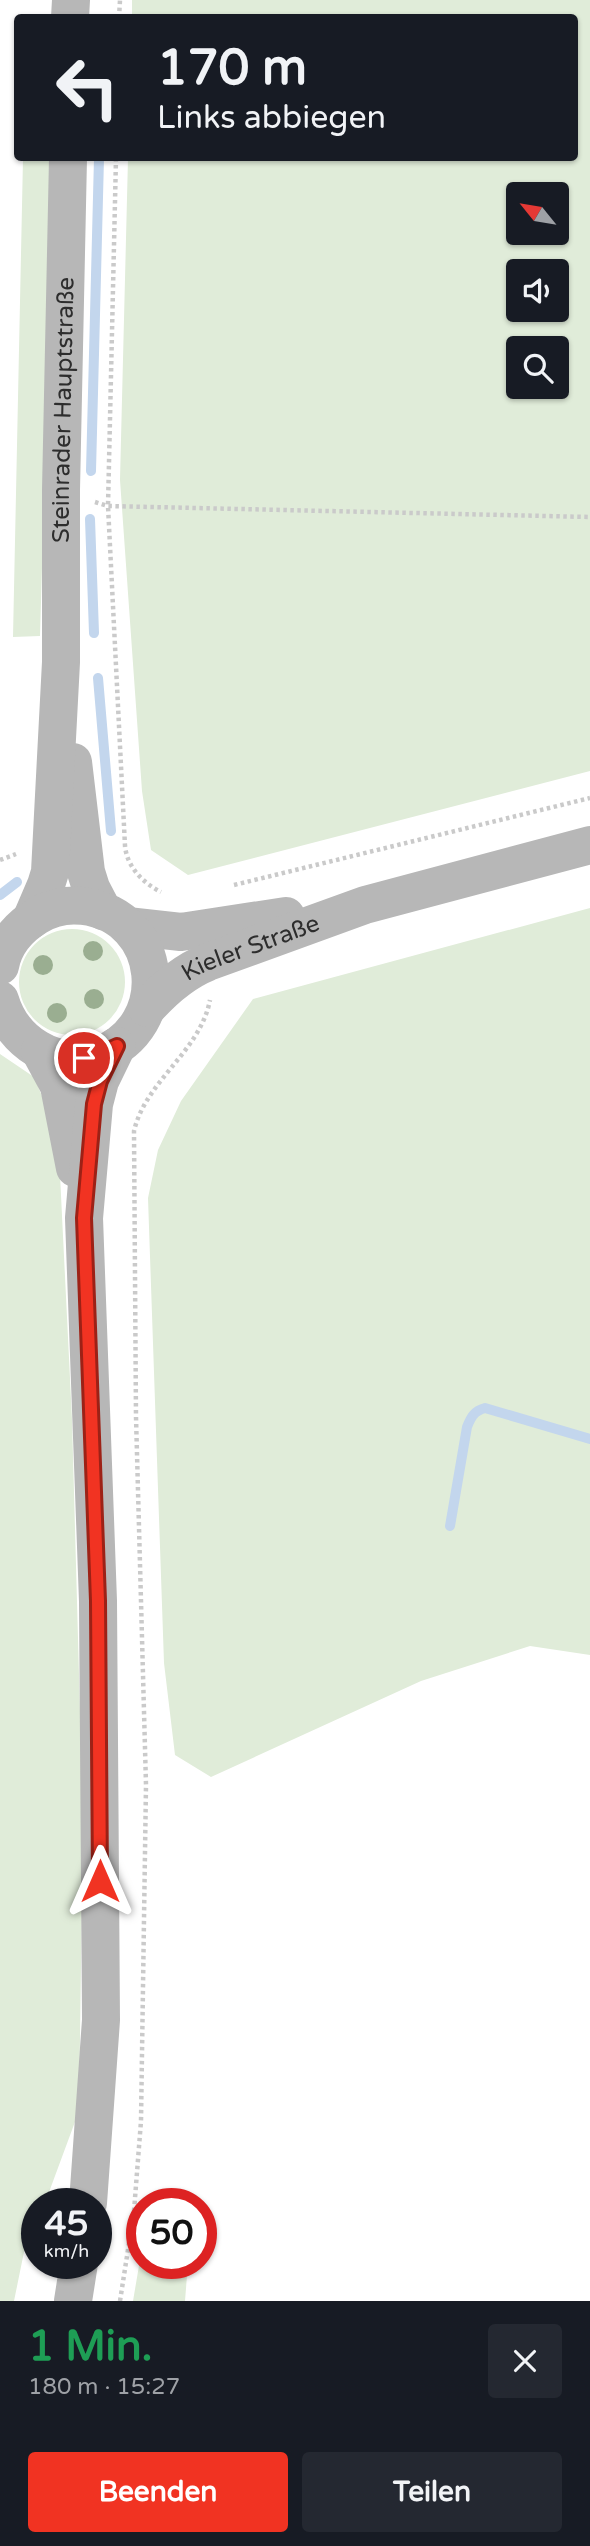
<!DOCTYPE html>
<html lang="de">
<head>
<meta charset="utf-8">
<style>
  :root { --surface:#171b24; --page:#242831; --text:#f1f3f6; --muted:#9ea1a6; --accent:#f13322 }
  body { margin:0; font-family:"Varela Round",sans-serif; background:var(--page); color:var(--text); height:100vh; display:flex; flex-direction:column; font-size:26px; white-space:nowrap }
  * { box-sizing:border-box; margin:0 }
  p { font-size:23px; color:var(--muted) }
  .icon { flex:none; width:38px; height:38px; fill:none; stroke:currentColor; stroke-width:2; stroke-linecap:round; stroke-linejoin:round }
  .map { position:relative; height:2301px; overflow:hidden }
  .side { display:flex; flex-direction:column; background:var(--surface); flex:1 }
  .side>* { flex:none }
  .hud { position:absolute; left:14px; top:14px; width:564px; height:147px; border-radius:7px; box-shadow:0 2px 5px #0004; background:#171b24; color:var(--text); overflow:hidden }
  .needle { width:46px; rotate:300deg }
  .tools { position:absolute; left:506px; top:182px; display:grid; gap:14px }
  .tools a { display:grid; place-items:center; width:63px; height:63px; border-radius:7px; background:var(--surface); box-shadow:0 2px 5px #0004; font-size:35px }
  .speed { position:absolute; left:21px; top:2188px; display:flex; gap:14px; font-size:35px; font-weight:700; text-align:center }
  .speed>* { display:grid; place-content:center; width:91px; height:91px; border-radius:50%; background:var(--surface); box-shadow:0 2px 5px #0004; line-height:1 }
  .speed small { font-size:18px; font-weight:400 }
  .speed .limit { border:10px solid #d22; background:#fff; color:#111 }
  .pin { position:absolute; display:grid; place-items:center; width:60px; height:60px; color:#fff; margin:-30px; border:4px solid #fff; border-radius:50%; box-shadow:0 2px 7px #0007 }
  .me { position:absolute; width:77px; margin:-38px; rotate:0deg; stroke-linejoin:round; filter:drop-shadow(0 0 5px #0008) }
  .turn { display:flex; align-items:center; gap:24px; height:147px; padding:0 28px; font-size:32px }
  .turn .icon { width:91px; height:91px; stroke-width:2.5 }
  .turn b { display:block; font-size:49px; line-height:60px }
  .round { display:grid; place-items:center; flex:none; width:74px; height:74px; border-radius:7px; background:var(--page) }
  .summary { display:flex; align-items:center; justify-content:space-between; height:119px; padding:0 28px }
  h1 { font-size:42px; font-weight:700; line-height:52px; color:#1e9e55 }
  .action { display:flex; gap:14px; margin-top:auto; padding:14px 28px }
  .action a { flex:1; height:80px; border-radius:7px; background:var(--accent); color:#fff; font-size:28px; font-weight:700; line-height:80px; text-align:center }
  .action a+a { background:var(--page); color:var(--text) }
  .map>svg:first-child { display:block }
</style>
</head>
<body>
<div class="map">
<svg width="590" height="2301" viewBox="0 0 590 2301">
  <rect width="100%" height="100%" fill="#fff"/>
  <!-- green -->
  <path fill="#e0ecd9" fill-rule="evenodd" d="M 132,0 L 590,0 L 590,771 L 188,875 L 151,850 L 142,791 L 120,480 L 128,158 L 574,158 L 574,18 L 132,18 ZM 556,194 L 556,233 L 518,233 L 518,194 ZM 556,271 L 556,310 L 518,310 L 518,271 ZM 556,348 L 556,387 L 518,387 L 518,348 Z
    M 23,158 L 54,158 L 40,636 L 13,637 Z
    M 590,908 L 590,1655 L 530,1646 L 421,1681 L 211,1777 L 175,1755 L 164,1663 L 148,1198 L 158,1150 L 181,1101 L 253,999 Z
    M19 982a53 53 0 1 1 106 0a53 53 0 1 1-106 0Z
    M 0,1054 L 34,1077 L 58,1134 L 72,1419 L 83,1821 L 79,2111 L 45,2203 L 37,2203 L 37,2223 L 24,2252 L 14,2301 L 0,2301 Z
    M 142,2248 L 142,2263 L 188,2263 L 185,2301 L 133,2301 Z"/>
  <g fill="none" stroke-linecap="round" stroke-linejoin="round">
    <!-- stream -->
    <path stroke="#c3d6ed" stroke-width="10" d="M 91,471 L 99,158
      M 90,519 L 94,633
      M 98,678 L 111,831
      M 0,895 L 17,882
      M 450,1526 L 467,1427 C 471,1417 474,1411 485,1408 L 590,1439"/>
    <!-- path -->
    <path stroke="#cacaca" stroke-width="4.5" stroke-dasharray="3.5 3.5" stroke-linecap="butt" d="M 119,18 L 120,0
      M 116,158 L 108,506 L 125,846 C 127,867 143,883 161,892
      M 95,502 L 108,506 L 590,517
      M 0,860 L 16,854
      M 234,885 L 590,798
      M 120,2301 L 134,2211 L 141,2121 L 146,1785 L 136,1417 L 134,1131 C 146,1080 200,1052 210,1000"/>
    <!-- secondary -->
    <g stroke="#b7b7b7" stroke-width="38">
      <path d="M 70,18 L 71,0"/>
      <path d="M 73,762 L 86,872 L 91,888 L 103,911"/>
      <path id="s1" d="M 31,920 L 46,885 L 50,872 L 61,662 L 61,490 L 68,158"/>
      <path d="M 127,926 L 181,932 L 286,916"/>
      <path d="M 0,966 C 4,944 19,927 37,916 C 50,908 67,904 83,906 C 165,916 175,1027 99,1055 C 55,1071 12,1041 0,1000"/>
      <path id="s2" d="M 147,1008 C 164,989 183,972 208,962 L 365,905 L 590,845"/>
      <path d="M 40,1051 L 59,1086 L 75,1168"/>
      <path d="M 88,2203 L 101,2020 L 98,1601 L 84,1218 L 94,1104 L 100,1081 L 117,1046"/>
      <path d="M 73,2301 L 79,2263"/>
    </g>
  </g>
  <!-- trees -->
  <g fill="#9aae91">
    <circle cx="93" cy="951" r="10"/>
    <circle cx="43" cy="965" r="10"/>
    <circle cx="94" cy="999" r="10"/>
    <circle cx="57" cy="1013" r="10"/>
  </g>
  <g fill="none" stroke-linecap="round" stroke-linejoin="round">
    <defs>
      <path id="route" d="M 84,1058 L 94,1057 L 117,1046 L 100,1081 L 94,1104 L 84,1218 L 98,1601 L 100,1881"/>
    </defs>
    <!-- route casing -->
    <use href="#route" stroke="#9d2116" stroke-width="18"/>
    <!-- route -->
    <use href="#route" stroke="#f13322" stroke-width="12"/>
  </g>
  <g text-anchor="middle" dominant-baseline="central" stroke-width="7" stroke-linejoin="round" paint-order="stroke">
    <!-- street labels -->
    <g font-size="24" fill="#2d2d2d" stroke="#fff">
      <text stroke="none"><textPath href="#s1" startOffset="514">Steinrader Hauptstraße</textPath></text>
      <text stroke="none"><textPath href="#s2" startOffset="122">Kieler Straße</textPath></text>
    </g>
  </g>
</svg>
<div class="tools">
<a><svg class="needle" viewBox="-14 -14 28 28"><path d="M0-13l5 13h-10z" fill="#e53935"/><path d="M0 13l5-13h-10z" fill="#9ea1a6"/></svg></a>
<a><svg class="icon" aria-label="sound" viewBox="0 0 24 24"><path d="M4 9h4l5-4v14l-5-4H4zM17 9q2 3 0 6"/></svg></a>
<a><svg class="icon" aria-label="search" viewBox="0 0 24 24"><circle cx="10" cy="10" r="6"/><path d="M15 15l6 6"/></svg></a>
</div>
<div class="speed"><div>45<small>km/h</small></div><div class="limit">50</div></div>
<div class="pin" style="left:84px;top:1058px;background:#d93025"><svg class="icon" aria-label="arrive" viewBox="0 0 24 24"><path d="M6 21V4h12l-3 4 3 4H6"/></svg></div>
<svg class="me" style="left:100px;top:1881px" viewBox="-20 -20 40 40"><path d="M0-17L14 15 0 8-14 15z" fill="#f13322" stroke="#fff" stroke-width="4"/></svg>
<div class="hud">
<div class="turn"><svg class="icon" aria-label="left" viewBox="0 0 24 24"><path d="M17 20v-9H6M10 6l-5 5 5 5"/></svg><div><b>170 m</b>Links abbiegen</div></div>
</div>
</div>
<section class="side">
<div class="summary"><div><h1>1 Min.</h1><p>180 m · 15:27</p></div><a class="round"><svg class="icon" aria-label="close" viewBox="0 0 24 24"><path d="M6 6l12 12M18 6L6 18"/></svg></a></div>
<div class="action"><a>Beenden</a><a>Teilen</a></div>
</section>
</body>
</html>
